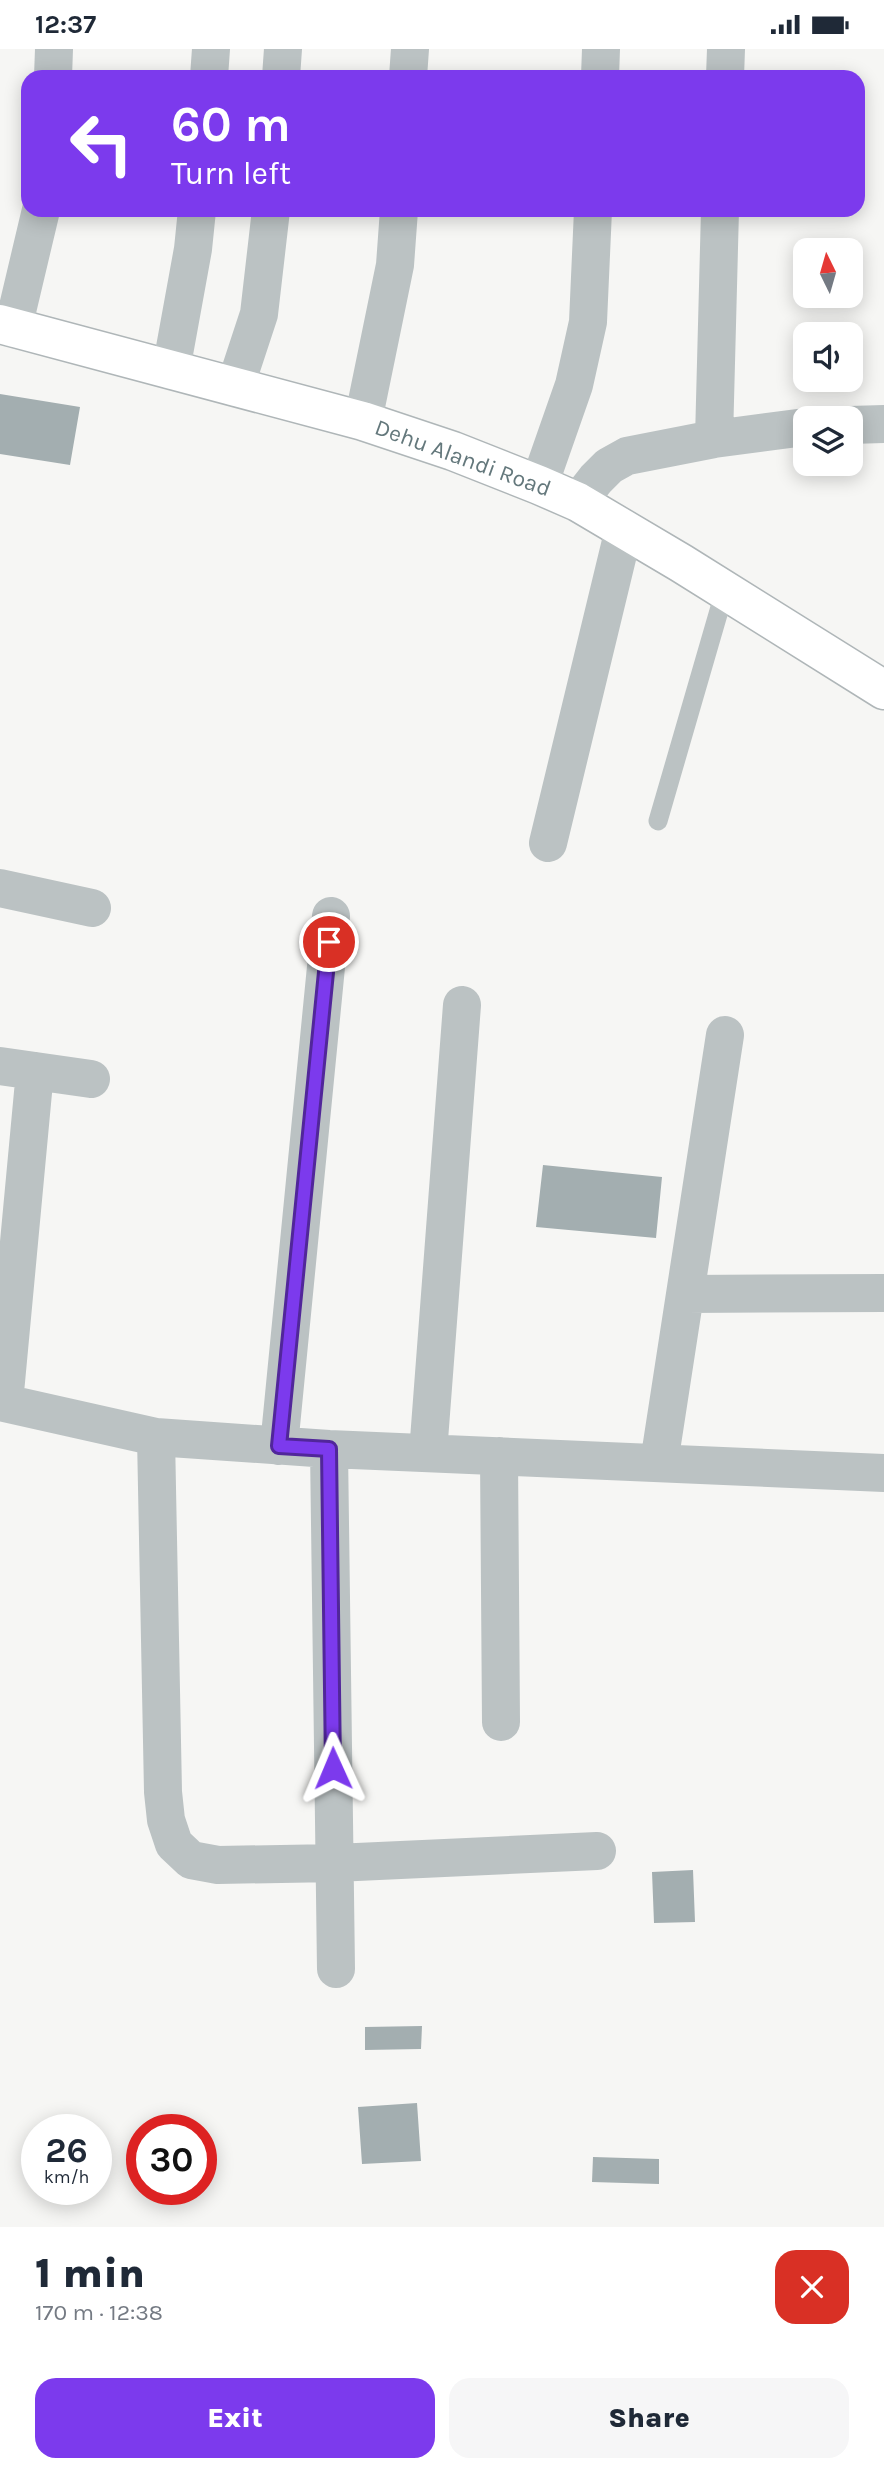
<!DOCTYPE html>
<html lang="en">
<head>
<meta charset="utf-8">
<style>
  :root { --surface:#fff; --page:#f6f6f7; --text:#1f2937; --muted:#747a83; --accent:#7c3aed }
  body { margin:0; font-family:Karla,sans-serif; background:var(--page); color:var(--text); height:100vh; display:flex; flex-direction:column; font-size:26px; white-space:nowrap }
  * { box-sizing:border-box; margin:0 }
  p { font-size:23px; color:var(--muted) }
  .icon { flex:none; width:38px; height:38px; fill:none; stroke:currentColor; stroke-width:2; stroke-linecap:round; stroke-linejoin:round }
  .map { position:relative; height:2178px; overflow:hidden }
  .side { display:flex; flex-direction:column; background:var(--surface); flex:1 }
  .side>* { flex:none }
  .guide { position:absolute; left:21px; top:21px; width:844px; height:147px; border-radius:21px; box-shadow:0 4px 18px #0003; background:#7c3aed; color:#fff; overflow:hidden }
  .needle { width:46px; rotate:355deg }
  .fabs { position:absolute; left:793px; top:189px; display:grid; gap:14px }
  .fabs a { display:grid; place-items:center; width:70px; height:70px; border-radius:14px; background:var(--surface); box-shadow:0 4px 18px #0003; font-size:35px }
  .speed { position:absolute; left:21px; top:2065px; display:flex; gap:14px; font-size:35px; font-weight:700; text-align:center }
  .speed>* { display:grid; place-content:center; width:91px; height:91px; border-radius:50%; background:var(--surface); box-shadow:0 4px 18px #0003; line-height:1 }
  .speed small { font-size:18px; font-weight:400 }
  .speed .limit { border:10px solid #d22; background:#fff; color:#111 }
  .pin { position:absolute; display:grid; place-items:center; width:60px; height:60px; color:#fff; margin:-30px; border:4px solid #fff; border-radius:50%; box-shadow:0 2px 7px #0007 }
  .me { position:absolute; width:77px; margin:-38px; rotate:359deg; stroke-linejoin:round; filter:drop-shadow(0 0 5px #0008) }
  .turn { display:flex; align-items:center; gap:24px; height:147px; padding:0 35px; font-size:32px }
  .turn .icon { width:91px; height:91px; stroke-width:2.5 }
  .turn b { display:block; font-size:49px; line-height:60px }
  .round { display:grid; place-items:center; flex:none; width:74px; height:74px; border-radius:21px; background:var(--page) }
  .head { display:flex; align-items:center; justify-content:space-between; height:119px; padding:0 35px }
  h1 { font-size:42px; font-weight:800; line-height:52px }
  .primary-button { display:flex; gap:14px; margin-top:auto; padding:14px 35px }
  .primary-button a { flex:1; height:80px; border-radius:21px; background:var(--accent); color:#fff; font-size:28px; font-weight:800; line-height:80px; text-align:center }
  .primary-button a+a { background:var(--page); color:var(--text) }
  .status { display:flex; justify-content:space-between; align-items:center; height:49px; padding:0 35px; background:var(--surface); direction:ltr }
  .status svg { height:19px; fill:currentColor }
  .map>svg:first-child { display:block }
</style>
</head>
<body>
<div class="status"><b>12:37</b><svg viewBox="0 0 49 12"><path d="M0 12V9h3v3zM5 12V6h3v6zM10 12V3h3v9zM15 12V0h3v12zM26 1h20v11H26zM47 4h2v5h-2z"/></svg></div>
<div class="map">
<svg width="884" height="2178" viewBox="0 0 884 2178">
  <rect width="100%" height="100%" fill="#f6f6f4"/>
  <!-- building -->
  <path fill="#a3aeb0" d="M 0,345 L 80,358 L 70,416 L 0,405 Z
    M 543,1116 L 662,1128 L 656,1189 L 536,1178 Z
    M 693,1821 L 695,1873 L 654,1874 L 652,1823 Z
    M 422,1977 L 421,2000 L 365,2001 L 365,1978 Z
    M 417,2054 L 421,2112 L 362,2115 L 358,2058 Z
    M 593,2108 L 659,2110 L 659,2135 L 592,2133 Z"/>
  <g fill="none" stroke-linecap="round" stroke-linejoin="round">
    <defs>
      <path id="primary" d="M 0,275 L 363,372 L 453,402 L 539,436 L 578,453 L 681,514 L 884,641"/>
    </defs>
    <!-- primary casing -->
    <use href="#primary" stroke="#afb6b8" stroke-width="41"/>
    <!-- lane -->
    <path stroke="#bbc2c3" stroke-width="19" d="M 658,772 L 725,541"/>
    <!-- street -->
    <path stroke="#bbc2c3" stroke-width="38" d="M 53,28 L 54,0
      M 209,28 L 211,0
      M 281,28 L 283,0
      M 408,28 L 410,0
      M 600,28 L 601,0
      M 725,28 L 726,0
      M 13,279 L 41,161
      M 171,321 L 193,200 L 197,161
      M 235,338 L 259,265 L 271,161
      M 363,372 L 395,216 L 399,161
      M 850,376 L 884,375
      M 714,390 L 720,161
      M 539,436 L 574,336 L 588,273 L 593,161
      M 578,453 L 596,430 L 609,417 L 627,407 L 714,390 L 805,378
      M 548,794 L 624,480
      M 0,839 L 92,859
      M 0,1017 L 91,1030
      M 686,1245 L 884,1244
      M 0,1353 L 156,1388 L 329,1400 L 884,1424
      M 4,1354 L 35,1022
      M 156,1388 L 163,1743 L 166,1771 L 174,1795 L 191,1811 L 218,1816 L 335,1814 L 597,1802
      M 279,1397 L 331,867
      M 329,1400 L 336,1920
      M 428,1404 L 462,956
      M 499,1407 L 501,1673
      M 659,1414 L 725,986"/>
    <!-- primary -->
    <use href="#primary" stroke="#fff" stroke-width="38"/>
  </g>
  <g fill="none" stroke-linecap="round" stroke-linejoin="round">
    <defs>
      <path id="route" d="M 329,893 L 279,1397 L 329,1400 L 333,1719"/>
    </defs>
    <!-- route casing -->
    <use href="#route" stroke="#51269a" stroke-width="18"/>
    <!-- route -->
    <use href="#route" stroke="#7c3aed" stroke-width="12"/>
  </g>
  <g text-anchor="middle" dominant-baseline="central" stroke-width="7" stroke-linejoin="round" paint-order="stroke">
    <!-- street labels -->
    <g font-size="23" fill="#64787c" stroke="#fff">
      <text transform="translate(463 409) rotate(20)">Dehu Alandi Road</text>
    </g>
  </g>
</svg>
<div class="fabs">
<a><svg class="needle" viewBox="-14 -14 28 28"><path d="M0-13l5 13h-10z" fill="#e53935"/><path d="M0 13l5-13h-10z" fill="#747a83"/></svg></a>
<a><svg class="icon" aria-label="sound" viewBox="0 0 24 24"><path d="M4 9h4l5-4v14l-5-4H4zM17 9q2 3 0 6"/></svg></a>
<a><svg class="icon" aria-label="layers" viewBox="0 0 24 24"><path d="M12 4l9 5-9 5-9-5zM3 14l9 5 9-5"/></svg></a>
</div>
<div class="speed"><div>26<small>km/h</small></div><div class="limit">30</div></div>
<div class="pin" style="left:329px;top:893px;background:#d93025"><svg class="icon" aria-label="arrive" viewBox="0 0 24 24"><path d="M6 21V4h12l-3 4 3 4H6"/></svg></div>
<svg class="me" style="left:333px;top:1719px" viewBox="-20 -20 40 40"><path d="M0-17L14 15 0 8-14 15z" fill="#7c3aed" stroke="#fff" stroke-width="4"/></svg>
<div class="guide">
<div class="turn"><svg class="icon" aria-label="left" viewBox="0 0 24 24"><path d="M17 20v-9H6M10 6l-5 5 5 5"/></svg><div><b>60 m</b>Turn left</div></div>
</div>
</div>
<section class="side">
<div class="head"><div><h1>1 min</h1><p>170 m · 12:38</p></div><a class="round" style="background:#d93025;color:#fff"><svg class="icon" aria-label="close" viewBox="0 0 24 24"><path d="M6 6l12 12M18 6L6 18"/></svg></a></div>
<div class="primary-button"><a>Exit</a><a>Share</a></div>
</section>
</body>
</html>
